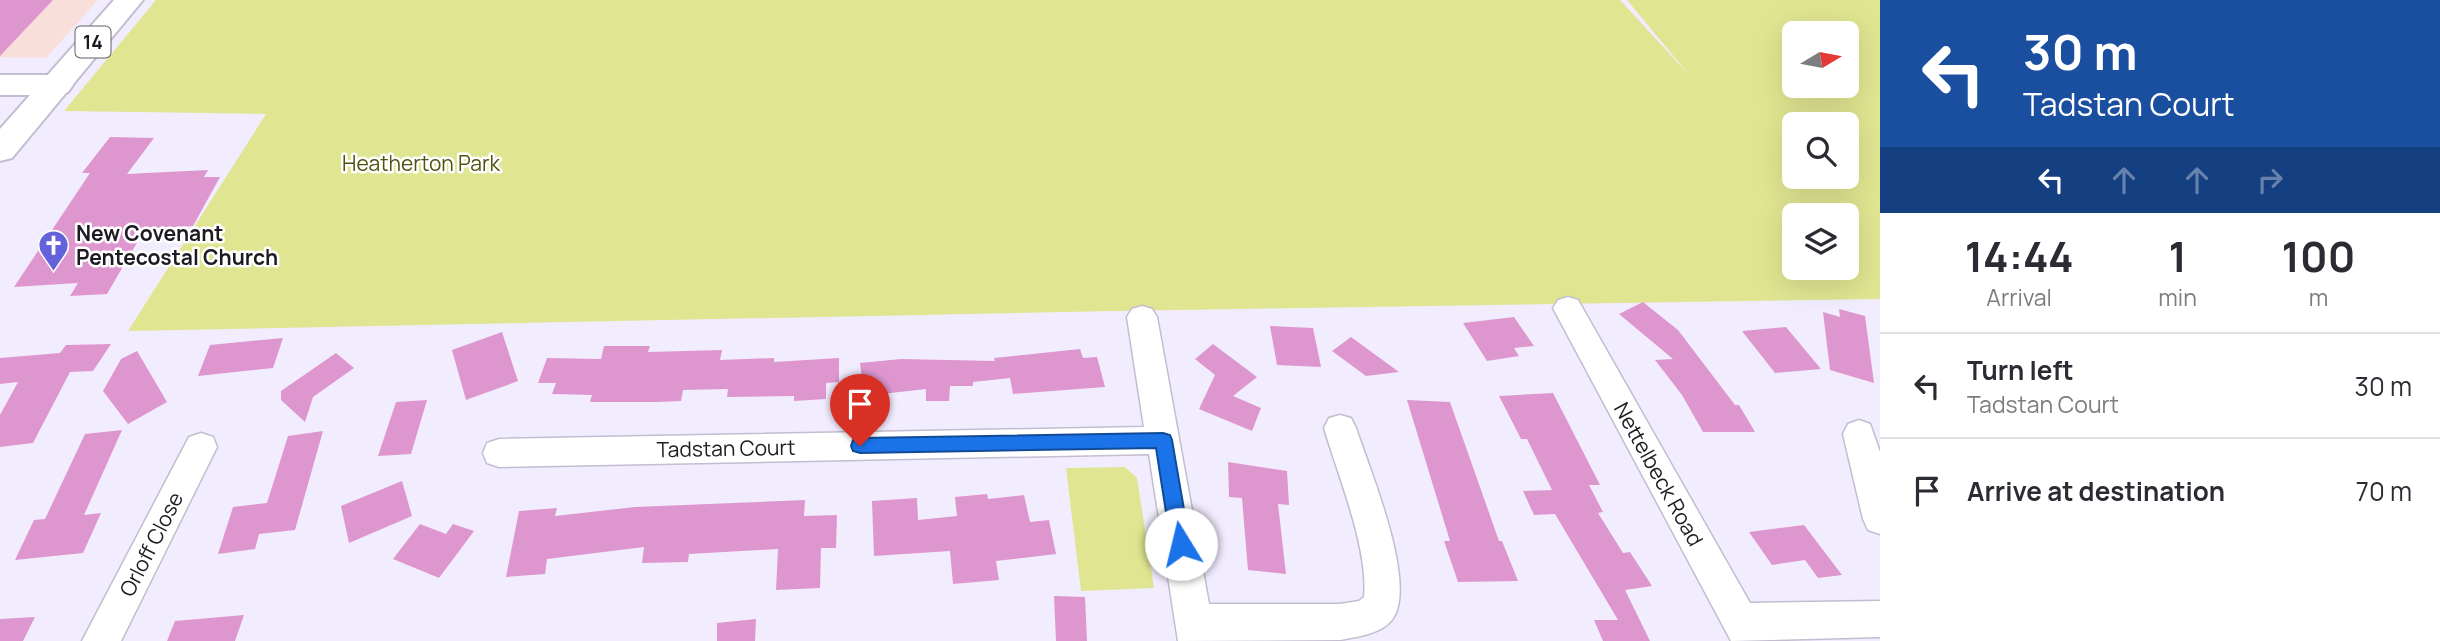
<!DOCTYPE html>
<html lang="en">
<head>
<meta charset="utf-8">
<style>
  :root { --surface:#fff; --page:#f2f2f3; --text:#2b2b33; --muted:#7c7c81; --line:#e1e1e2 }
  body { margin:0; font-family:Manrope,sans-serif; background:var(--page); color:var(--text); height:100vh; display:flex; flex-direction:column; font-size:26px; white-space:nowrap }
  * { box-sizing:border-box; margin:0 }
  p { font-size:23px; color:var(--muted) }
  .icon { flex:none; width:38px; height:38px; fill:none; stroke:currentColor; stroke-width:2; stroke-linecap:round; stroke-linejoin:round }
  .map { position:relative; flex:1; overflow:hidden }
  .drawer { display:flex; flex-direction:column; background:var(--surface); width:560px }
  .drawer>* { flex:none }
  .banner { background:#1a4fa0; color:#fff; overflow:hidden }
  .needle { width:46px; rotate:80deg }
  .buttons { position:absolute; left:1782px; top:21px; display:grid; gap:14px }
  .buttons a { display:grid; place-items:center; width:77px; height:77px; border-radius:10px; background:var(--surface); box-shadow:0 7px 28px #0002; font-size:35px }
  .pin { position:absolute; display:grid; place-items:center; width:60px; height:60px; color:#fff; margin:-72px -30px; border-radius:50% 50% 50% 0; rotate:-45deg; box-shadow:0 0 7px #0007 }
  .pin .icon { rotate:45deg }
  .me { position:absolute; width:77px; margin:-38px; rotate:351deg; stroke-linejoin:round; filter:drop-shadow(0 0 5px #0008) }
  .turn { display:flex; align-items:center; gap:24px; height:147px; padding:0 28px; font-size:32px }
  .turn .icon { width:91px; height:91px; stroke-width:2.5 }
  .turn b { display:block; font-size:49px; line-height:60px }
  .lanes { display:flex; align-items:center; height:66px; padding:0 28px; background:#0003; justify-content:center; gap:35px; direction:ltr }
  .lanes .off { opacity:.35 }
  .eta { display:flex; justify-content:space-evenly; align-items:center; height:119px; text-align:center }
  .eta b { font-size:42px; font-weight:700; line-height:49px }
  ul { padding:0; list-style:none }
  li { display:flex; align-items:center; gap:21px; height:105px; padding:0 28px; border-top:2px solid var(--line) }
  li div { flex:1 }
  li b { display:block; font-size:26px }
  li em { font-style:normal }
  main { display:flex; flex:1; min-height:0 }
  .map>svg:first-child { display:block }
</style>
</head>
<body>
<main>
<div class="map">
<svg width="1880" height="641" viewBox="0 0 1880 641">
  <rect width="100%" height="100%" fill="#f2ecff"/>
  <!-- commercial -->
  <path fill="#f9dfd9" d="M 0,0 L 98,0 L 46,58 L 0,57 Z"/>
  <!-- green -->
  <path fill="#e0e591" fill-rule="evenodd" d="M 156,0 L 1620,0 L 1690,76 L 1627,0 L 1880,0 L 1880,299 L 1113,311 L 128,331 L 266,114 L 64,111 ZM 1794,33 L 1846,33 L 1846,86 L 1794,86 ZM 1794,124 L 1846,124 L 1846,177 L 1794,177 ZM 1794,215 L 1846,215 L 1846,268 L 1794,268 Z
    M 1125,467 L 1137,478 L 1154,588 L 1081,591 L 1066,468 Z"/>
  <!-- building -->
  <path fill="#de97ce" d="M 0,0 L 53,0 L 0,56 Z
    M 110,137 L 154,138 L 127,174 L 208,170 L 204,177 L 220,177 L 193,226 L 145,229 L 107,294 L 70,296 L 78,283 L 14,287 L 90,173 L 82,173 Z
    M 1643,302 L 1678,330 L 1735,405 L 1739,405 L 1755,432 L 1703,432 L 1682,395 L 1655,360 L 1673,359 L 1619,314 Z
    M 1839,309 L 1865,316 L 1874,383 L 1830,370 L 1823,312 L 1840,317 Z
    M 1514,317 L 1534,346 L 1514,348 L 1519,356 L 1487,361 L 1463,323 Z
    M 1270,326 L 1313,328 L 1321,367 L 1277,365 Z
    M 1786,327 L 1821,369 L 1775,373 L 1742,331 Z
    M 502,332 L 518,381 L 466,400 L 452,350 Z
    M 1351,337 L 1399,372 L 1366,376 L 1332,351 Z
    M 283,338 L 273,368 L 198,376 L 210,345 Z
    M 111,344 L 93,371 L 70,372 L 33,443 L 0,447 L 0,415 L 18,382 L 0,384 L 0,358 L 60,353 L 66,345 Z
    M 1213,344 L 1257,377 L 1233,396 L 1261,408 L 1252,431 L 1199,409 L 1215,375 L 1195,359 Z
    M 604,346 L 650,346 L 648,352 L 722,350 L 720,360 L 774,358 L 774,362 L 839,358 L 839,382 L 826,383 L 826,399 L 794,401 L 794,396 L 727,397 L 728,389 L 683,390 L 681,401 L 659,402 L 590,402 L 592,395 L 552,394 L 556,383 L 538,383 L 547,358 L 601,359 Z
    M 1080,349 L 1083,358 L 1097,357 L 1105,387 L 1013,394 L 1010,378 L 973,382 L 973,386 L 950,386 L 949,401 L 926,401 L 926,389 L 864,396 L 860,363 L 901,359 L 995,361 L 994,358 Z
    M 137,351 L 167,402 L 128,424 L 103,391 L 121,359 Z
    M 336,353 L 354,368 L 313,397 L 305,422 L 281,400 L 281,391 Z
    M 1553,393 L 1600,485 L 1589,485 L 1603,512 L 1598,513 L 1623,553 L 1630,552 L 1652,586 L 1625,590 L 1650,641 L 1603,641 L 1594,620 L 1618,620 L 1555,514 L 1534,515 L 1523,491 L 1552,490 L 1527,439 L 1521,439 L 1499,396 Z
    M 427,400 L 411,454 L 378,456 L 396,402 Z
    M 1407,400 L 1450,402 L 1499,541 L 1502,541 L 1518,581 L 1458,582 L 1444,541 L 1450,541 Z
    M 122,430 L 84,515 L 101,513 L 83,553 L 15,560 L 34,520 L 45,519 L 85,434 Z
    M 323,431 L 295,530 L 259,534 L 255,549 L 218,554 L 233,507 L 267,503 L 288,436 Z
    M 1228,462 L 1287,471 L 1289,505 L 1278,504 L 1286,574 L 1248,570 L 1242,498 L 1229,497 Z
    M 402,481 L 412,516 L 349,543 L 341,506 Z
    M 987,494 L 988,499 L 1024,495 L 1030,522 L 1049,520 L 1056,554 L 996,561 L 999,580 L 953,584 L 950,551 L 874,556 L 872,501 L 917,498 L 918,520 L 957,516 L 955,497 Z
    M 805,500 L 804,516 L 837,515 L 836,548 L 821,548 L 820,588 L 776,590 L 778,549 L 689,554 L 688,562 L 642,563 L 644,547 L 547,559 L 545,574 L 506,577 L 519,511 L 557,508 L 555,516 L 635,507 Z
    M 420,524 L 446,534 L 453,524 L 474,531 L 439,578 L 393,559 Z
    M 1804,525 L 1842,575 L 1818,578 L 1805,560 L 1772,565 L 1749,532 Z
    M 1054,596 L 1085,597 L 1087,641 L 1056,641 Z
    M 244,615 L 235,641 L 167,641 L 175,621 Z
    M 35,617 L 23,641 L 0,641 L 0,619 Z
    M 756,619 L 755,641 L 717,641 L 717,623 Z"/>
  <g fill="none" stroke-linecap="round" stroke-linejoin="round">
    <defs>
      <path id="minor" d="M 1568,297 L 1578,300 L 1750,603 L 1880,601 L 1880,637 L 1731,641 L 1553,308 L 1558,300 Z
        M 1142,306 L 1152,309 L 1157,317 L 1209,604 L 1340,604 L 1359,601 L 1364,597 C 1369,550 1338,475 1324,428 L 1329,418 L 1340,415 L 1351,418 L 1356,428 C 1369,468 1420,588 1391,621 C 1380,634 1356,637 1340,640 L 1178,641 L 1149,454 L 499,467 L 487,463 L 483,453 L 487,443 L 499,439 L 1144,427 L 1127,317 L 1132,309 Z
        M 1859,420 L 1870,424 L 1880,452 L 1880,534 L 1868,530 L 1863,519 L 1843,434 L 1848,424 Z
        M 201,433 L 213,437 L 217,447 L 121,641 L 82,641 L 189,437 Z"/>
      <path id="secondary" d="M 0,75 L 57,75 L 68,78 L 73,85 L 68,92 L 57,95 L 0,95 Z"/>
      <path id="primary" d="M 114,0 L 143,0 L 12,158 L 0,161 L 0,129 Z"/>
    </defs>
    <!-- minor casing -->
    <use href="#minor" stroke="#c2bdcf" stroke-width="3"/>
    <!-- secondary casing -->
    <use href="#secondary" stroke="#c2bdcf" stroke-width="4"/>
    <!-- primary casing -->
    <use href="#primary" stroke="#c2bdcf" stroke-width="4"/>
    <!-- minor -->
    <use href="#minor" fill="#fff" fill-rule="evenodd"/>
    <!-- secondary -->
    <use href="#secondary" fill="#fff" fill-rule="evenodd"/>
    <!-- primary -->
    <use href="#primary" fill="#fff" fill-rule="evenodd"/>
  </g>
  <!-- route -->
  <path fill="#1a73e8" stroke="#114b97" stroke-width="2" d="M 1163,433 L 1170,435 L 1172,440 L 1190,544 L 1187,550 L 1181,553 L 1174,550 L 1171,544 L 1156,448 L 860,453 L 853,451 L 851,446 L 853,440 L 860,438 Z"/>
  <!-- icons -->
  <defs>
    <symbol id="church-pin" viewBox="-11 -11 22 30"><path d="M0 17L-7.5 6A9.5 9.5 0 1 1 7.5 6Z" fill="#6462db" stroke="#fff"/><path d="M-1.2-6h2.4v3.5h3.3v2.4h-3.3V6h-2.4V-.1h-3.3v-2.4h3.3Z" fill="#fff"/></symbol>
  </defs>
  <g fill-rule="evenodd">
    <use href="#church-pin" x="36" y="228" width="35" height="47"/>
  </g>
  <g text-anchor="middle" dominant-baseline="central" stroke-width="5" stroke-linejoin="round" paint-order="stroke">
    <!-- shield labels -->
    <rect fill="#fff" stroke="#615f64" stroke-width="2" x="75.5" y="26.5" width="35" height="31" rx="5"/>
    <g font-size="19" font-weight="bold" fill="#1d1b21">
      <text x="93" y="42">14</text>
    </g>
    <!-- park labels -->
    <g font-size="21" fill="#515312" stroke="#fff">
      <text x="421" y="163">Heatherton Park</text>
    </g>
    <!-- poi labels -->
    <g font-size="21" font-weight="bold" fill="#1d1b21" stroke="#fff" text-anchor="start">
      <text x="76" y="233">New Covenant<tspan x="76" dy="24">Pentecostal Church</tspan></text>
    </g>
    <!-- street labels -->
    <g font-size="21" fill="#1d1b21" stroke="#fff">
      <text transform="translate(726 448) rotate(-1)">Tadstan Court</text>
      <text transform="translate(1659 474) rotate(61)">Nettelbeck Road</text>
      <text transform="translate(151 544) rotate(-63)">Orloff Close</text>
    </g>
  </g>
</svg>
<div class="buttons">
<a><svg class="needle" viewBox="-14 -14 28 28"><path d="M0-13l5 13h-10z" fill="#e53935"/><path d="M0 13l5-13h-10z" fill="#7c7c81"/></svg></a>
<a><svg class="icon" aria-label="search" viewBox="0 0 24 24"><circle cx="10" cy="10" r="6"/><path d="M15 15l6 6"/></svg></a>
<a><svg class="icon" aria-label="layers" viewBox="0 0 24 24"><path d="M12 4l9 5-9 5-9-5zM3 14l9 5 9-5"/></svg></a>
</div>
<div class="pin" style="left:860px;top:446px;background:#d93025"><svg class="icon" aria-label="arrive" viewBox="0 0 24 24"><path d="M6 21V4h12l-3 4 3 4H6"/></svg></div>
<svg class="me" style="left:1181px;top:544px" viewBox="-20 -20 40 40"><circle r="19" fill="#fff"/><path d="M0-13L10 11 0 6-10 11z" fill="#1a73e8"/></svg>
</div>
<section class="drawer">
<div class="banner">
<div class="turn"><svg class="icon" aria-label="left" viewBox="0 0 24 24"><path d="M17 20v-9H6M10 6l-5 5 5 5"/></svg><div><b>30 m</b>Tadstan Court</div></div>
<div class="lanes"><svg class="icon" aria-label="left" viewBox="0 0 24 24"><path d="M17 20v-9H6M10 6l-5 5 5 5"/></svg><svg class="icon off" aria-label="ahead" viewBox="0 0 24 24"><path d="M12 20V5M6 11l6-6 6 6"/></svg><svg class="icon off" aria-label="ahead" viewBox="0 0 24 24"><path d="M12 20V5M6 11l6-6 6 6"/></svg><svg class="icon off" aria-label="right" viewBox="0 0 24 24"><path d="M7 20v-9h11M14 6l5 5-5 5"/></svg></div>
</div>
<div class="eta">
<div><b>14:44</b><p>Arrival</p></div>
<div><b>1</b><p>min</p></div>
<div><b>100</b><p>m</p></div>
</div>
<ul>
<li><svg class="icon" aria-label="left" viewBox="0 0 24 24"><path d="M17 20v-9H6M10 6l-5 5 5 5"/></svg><div><b>Turn left</b><p>Tadstan Court</p></div><em>30 m</em></li>
<li><svg class="icon" aria-label="arrive" viewBox="0 0 24 24"><path d="M6 21V4h12l-3 4 3 4H6"/></svg><div><b>Arrive at destination</b></div><em>70 m</em></li>
</ul>
</section>
</main>
</body>
</html>
